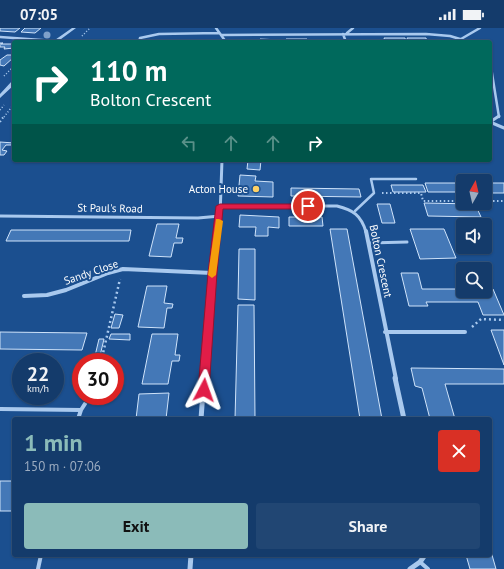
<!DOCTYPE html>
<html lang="en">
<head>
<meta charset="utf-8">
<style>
  :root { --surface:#143b6b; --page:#214673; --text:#f1f3f6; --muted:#9dadc1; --line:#33557e; --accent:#8bbbb9 }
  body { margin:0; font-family:"PT Sans",sans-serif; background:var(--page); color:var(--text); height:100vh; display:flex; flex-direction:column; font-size:15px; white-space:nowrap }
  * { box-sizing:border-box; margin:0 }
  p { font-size:13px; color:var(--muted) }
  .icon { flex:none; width:22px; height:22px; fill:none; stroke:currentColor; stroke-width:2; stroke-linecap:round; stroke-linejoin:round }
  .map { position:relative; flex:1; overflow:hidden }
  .details { position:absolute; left:12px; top:389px; width:480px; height:140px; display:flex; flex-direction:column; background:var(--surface); border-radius:4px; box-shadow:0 1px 3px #0004,0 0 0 1px var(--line) }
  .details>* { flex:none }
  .guide { position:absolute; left:12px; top:12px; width:480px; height:122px; border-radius:4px; box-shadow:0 1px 3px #0004,0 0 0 1px var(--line); background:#00695c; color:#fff; overflow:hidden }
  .needle { width:26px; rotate:8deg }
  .buttons { position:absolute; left:456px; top:146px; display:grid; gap:8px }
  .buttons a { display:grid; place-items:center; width:36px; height:36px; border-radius:4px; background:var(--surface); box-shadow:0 1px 3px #0004,0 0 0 1px var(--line); font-size:20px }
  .speed { position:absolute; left:12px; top:325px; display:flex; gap:8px; font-size:20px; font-weight:700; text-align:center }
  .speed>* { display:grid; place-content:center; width:52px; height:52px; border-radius:50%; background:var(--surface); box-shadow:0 1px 3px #0004,0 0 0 1px var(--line); line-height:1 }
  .speed small { font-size:10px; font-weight:400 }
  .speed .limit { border:6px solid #d22; background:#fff; color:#111 }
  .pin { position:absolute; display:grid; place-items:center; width:34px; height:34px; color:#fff; margin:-17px; border:2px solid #fff; border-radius:50%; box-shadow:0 1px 4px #0007 }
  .me { position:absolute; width:44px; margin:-22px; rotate:4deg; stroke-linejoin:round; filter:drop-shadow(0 0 3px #0008) }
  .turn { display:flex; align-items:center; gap:14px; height:84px; padding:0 12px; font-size:18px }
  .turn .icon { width:52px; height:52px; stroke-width:2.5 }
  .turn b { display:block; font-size:28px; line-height:34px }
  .lanes { display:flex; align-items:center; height:38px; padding:0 12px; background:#0003; justify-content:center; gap:20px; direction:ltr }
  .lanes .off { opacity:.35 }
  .round { display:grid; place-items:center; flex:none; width:42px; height:42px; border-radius:4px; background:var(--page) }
  .head { display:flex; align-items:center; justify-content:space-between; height:68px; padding:0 12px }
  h1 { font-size:24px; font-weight:700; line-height:30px; color:var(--accent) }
  .primary-button { display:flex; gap:8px; margin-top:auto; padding:8px 12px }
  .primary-button a { flex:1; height:46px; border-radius:4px; background:var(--accent); color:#111; font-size:16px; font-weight:700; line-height:46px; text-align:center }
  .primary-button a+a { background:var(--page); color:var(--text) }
  .status { display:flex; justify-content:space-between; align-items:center; height:28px; padding:0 20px; background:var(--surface); direction:ltr }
  .status svg { height:11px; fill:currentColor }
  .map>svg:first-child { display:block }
</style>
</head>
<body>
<div class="status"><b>07:05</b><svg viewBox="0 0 49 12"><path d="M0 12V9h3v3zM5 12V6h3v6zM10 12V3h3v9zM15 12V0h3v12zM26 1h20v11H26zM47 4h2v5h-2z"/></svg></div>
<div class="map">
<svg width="504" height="541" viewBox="0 0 504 541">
  <rect width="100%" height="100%" fill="#1b4f8f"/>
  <!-- building -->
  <path fill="#4478b7" stroke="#cfe3fa" d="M 0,0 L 20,0 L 15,4 L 0,3 Z
    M 25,0 L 41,0 L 35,5 L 21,4 Z
    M 384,10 L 405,10 L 406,14 L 385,13 Z
    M 407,10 L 426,10 L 427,14 L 408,13 Z
    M 260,11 L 280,12 L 279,14 L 259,14 Z
    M 286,11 L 307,11 L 307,14 L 286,14 Z
    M 0,15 L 3,15 L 1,16 L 14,16 L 14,20 L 4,21 L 5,19 L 0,19 Z
    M 14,24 L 14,29 L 4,38 L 0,37 L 0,32 L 7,27 L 11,27 Z
    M 0,114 L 14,115 L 14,117 L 6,117 L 2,122 L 7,123 L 4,127 L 0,127 Z
    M 248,132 L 261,132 L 260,142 L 247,141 Z
    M 240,147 L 256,148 L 255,153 L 273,154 L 273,169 L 238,168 Z
    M 425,155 L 463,155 L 463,164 L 428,164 Z
    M 485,155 L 504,155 L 504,165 L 485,165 Z
    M 391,157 L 423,157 L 426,164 L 393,164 Z
    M 291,160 L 359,161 L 361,169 L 291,168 Z
    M 424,175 L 475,176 L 481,189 L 428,188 Z
    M 377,176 L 390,176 L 395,195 L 382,195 Z
    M 240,187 L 279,189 L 279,200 L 268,199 L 268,208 L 255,208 L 256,199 L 239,199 Z
    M 289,189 L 322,189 L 323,198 L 289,198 Z
    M 157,196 L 179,196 L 176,210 L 183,210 L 182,215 L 174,215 L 171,229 L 149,228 Z
    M 330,201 L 347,201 L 382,391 L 360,391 Z
    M 410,201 L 444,201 L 456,230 L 420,231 Z
    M 11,202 L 131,202 L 129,213 L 6,213 Z
    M 239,221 L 255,221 L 255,272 L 238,271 Z
    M 401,245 L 418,245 L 422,261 L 463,261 L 463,263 L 485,263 L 485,261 L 493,261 L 504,287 L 483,287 L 478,274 L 426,274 L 428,278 L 409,278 Z
    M 147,258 L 167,258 L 164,275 L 173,276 L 172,280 L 167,280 L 164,300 L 138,299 Z
    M 238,277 L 254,277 L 255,391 L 235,391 Z
    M 115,286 L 123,287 L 119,300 L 111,300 Z
    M 491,302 L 504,302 L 504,337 Z
    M 0,304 L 87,305 L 82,322 L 0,321 Z
    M 111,306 L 130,306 L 130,312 L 109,311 Z
    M 152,306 L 178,306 L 175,327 L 180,327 L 179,333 L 172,333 L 168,356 L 142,356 Z
    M 99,311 L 104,311 L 99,332 L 94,332 Z
    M 411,340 L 504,341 L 504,356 L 445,356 L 455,391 L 430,391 L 422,360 L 415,358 Z
    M 169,365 L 166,391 L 136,391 L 139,366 Z
    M 0,453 L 14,453 L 14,483 L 0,483 Z
    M 490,520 L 496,541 L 470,541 L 466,527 L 490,527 Z"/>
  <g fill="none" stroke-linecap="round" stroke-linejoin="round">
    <!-- path-far2 -->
    <path stroke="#a9c9ee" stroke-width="1.5" stroke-dasharray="1 2" stroke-linecap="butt" d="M 82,8 L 90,0
      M 4,48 L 14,38
      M 0,82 L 4,77
      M 4,89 L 14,76"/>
    <!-- path-far1 -->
    <path stroke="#a9c9ee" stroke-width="2" stroke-dasharray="1.5 2.5" stroke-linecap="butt" d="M 0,94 L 4,88
      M 382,165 L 421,165 L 423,173 L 463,173
      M 485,173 L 504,173"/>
    <!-- path -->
    <path stroke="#a9c9ee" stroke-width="2.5" stroke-dasharray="2 3" stroke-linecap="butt" d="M 472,299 L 481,291 L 504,292
      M 101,334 L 120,251"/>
    <!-- service-far2 -->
    <path stroke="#a9c9ee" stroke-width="2.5" d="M 355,183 L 374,165 L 371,151 L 416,151"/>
    <!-- service-far1 -->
    <path stroke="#a9c9ee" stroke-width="3" d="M 369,215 L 407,214"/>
    <!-- service -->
    <path stroke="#a9c9ee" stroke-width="4" d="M 0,381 L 81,382
      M 78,391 L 81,382 L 90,368
      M 420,534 L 428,541
      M 38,541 L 41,527"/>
    <!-- minor-far3 -->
    <path stroke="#a9c9ee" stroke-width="2.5" d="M 216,0 L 226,14
      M 347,5 L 353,0
      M 343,6 L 346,14
      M 222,7 L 426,6 L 450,8 L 470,14
      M 0,9 L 55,13
      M 461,11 L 480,0
      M 139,14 L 140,10 L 159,6 L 219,5
      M 490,33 L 499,89"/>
    <!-- minor-far2 -->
    <path stroke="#a9c9ee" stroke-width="3" d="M 490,94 L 499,88
      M 490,94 L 504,100
      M 220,178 L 337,178 C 353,182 361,187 366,204
      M 0,188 L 198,190 L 220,188
      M 218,204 L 220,188 L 222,132"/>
    <!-- minor-far1 -->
    <path stroke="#a9c9ee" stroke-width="4" d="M 366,203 L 396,351
      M 24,268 L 47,267 L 66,262 L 108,245 L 123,241 L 212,245
      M 385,304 L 465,304
      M 204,351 L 212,245 L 218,203"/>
    <!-- minor -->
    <path stroke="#a9c9ee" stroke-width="5" d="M 395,350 L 404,391
      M 201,391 L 204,350
      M 190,541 L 191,527
      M 410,541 L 420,534 L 425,527"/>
    <!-- tertiary -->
    <path fill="#a9c9ee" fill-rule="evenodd" d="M 72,0 L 76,0 L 57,14 L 52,14 Z
      M 12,53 L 14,53 L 14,57 L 0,70 L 0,66 Z"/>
  </g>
  <!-- trees -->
  <circle fill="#7ea0ca" cx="47" cy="7" r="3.5"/>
  <!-- route -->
  <path fill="#e11d48" stroke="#92132f" d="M 220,176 L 308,176 L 312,178 L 308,181 L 223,181 L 217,245 L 209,362 L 207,365 L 204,366 L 200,365 L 198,362 L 208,245 L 216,178 Z"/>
  <!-- slow -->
  <path fill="#f59e0b" d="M 216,191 L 219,191 L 223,193 L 216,247 L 212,250 L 208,247 Z"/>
  <!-- markers -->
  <circle fill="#ffd166" stroke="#1b4f8f" stroke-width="1.5" cx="256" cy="161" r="4"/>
  <g text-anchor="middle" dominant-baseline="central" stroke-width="4" stroke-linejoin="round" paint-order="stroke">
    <!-- poi labels -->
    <g font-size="11" fill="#fff" stroke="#1b4f8f" text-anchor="end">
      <text x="248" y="161">Acton House</text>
    </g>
    <!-- street labels -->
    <g font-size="11" fill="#fff" stroke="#1b4f8f">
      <text transform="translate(110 180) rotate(1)">St Paul's Road</text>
      <text transform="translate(381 233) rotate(78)">Bolton Crescent</text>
      <text transform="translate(91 244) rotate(-19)">Sandy Close</text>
    </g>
  </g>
</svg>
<div class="buttons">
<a><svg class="needle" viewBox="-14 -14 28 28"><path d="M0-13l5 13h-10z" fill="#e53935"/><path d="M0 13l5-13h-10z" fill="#9dadc1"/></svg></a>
<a><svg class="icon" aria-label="sound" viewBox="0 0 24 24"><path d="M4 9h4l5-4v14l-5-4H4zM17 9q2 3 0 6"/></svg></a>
<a><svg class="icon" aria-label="search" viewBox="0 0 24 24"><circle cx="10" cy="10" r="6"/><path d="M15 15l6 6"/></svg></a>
</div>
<div class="speed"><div>22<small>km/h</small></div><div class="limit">30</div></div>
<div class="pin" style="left:308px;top:178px;background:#d93025"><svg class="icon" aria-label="arrive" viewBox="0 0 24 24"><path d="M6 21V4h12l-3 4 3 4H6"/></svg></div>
<svg class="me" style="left:204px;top:362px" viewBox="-20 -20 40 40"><path d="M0-17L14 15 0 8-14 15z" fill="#e11d48" stroke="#fff" stroke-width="4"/></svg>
<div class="guide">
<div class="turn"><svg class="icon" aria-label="right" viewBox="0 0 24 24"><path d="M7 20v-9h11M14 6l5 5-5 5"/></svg><div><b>110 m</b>Bolton Crescent</div></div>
<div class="lanes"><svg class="icon off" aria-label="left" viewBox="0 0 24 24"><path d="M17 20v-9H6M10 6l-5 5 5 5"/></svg><svg class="icon off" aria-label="ahead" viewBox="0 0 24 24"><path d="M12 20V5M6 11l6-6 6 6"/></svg><svg class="icon off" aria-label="ahead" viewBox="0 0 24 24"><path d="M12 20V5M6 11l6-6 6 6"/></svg><svg class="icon" aria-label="right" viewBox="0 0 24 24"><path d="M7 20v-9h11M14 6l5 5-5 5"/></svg></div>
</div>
<section class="details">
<div class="head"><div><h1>1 min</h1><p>150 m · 07:06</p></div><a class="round" style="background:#d93025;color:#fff"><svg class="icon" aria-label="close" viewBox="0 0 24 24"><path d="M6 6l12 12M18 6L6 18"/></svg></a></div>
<div class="primary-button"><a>Exit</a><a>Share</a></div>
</section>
</div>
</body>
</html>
